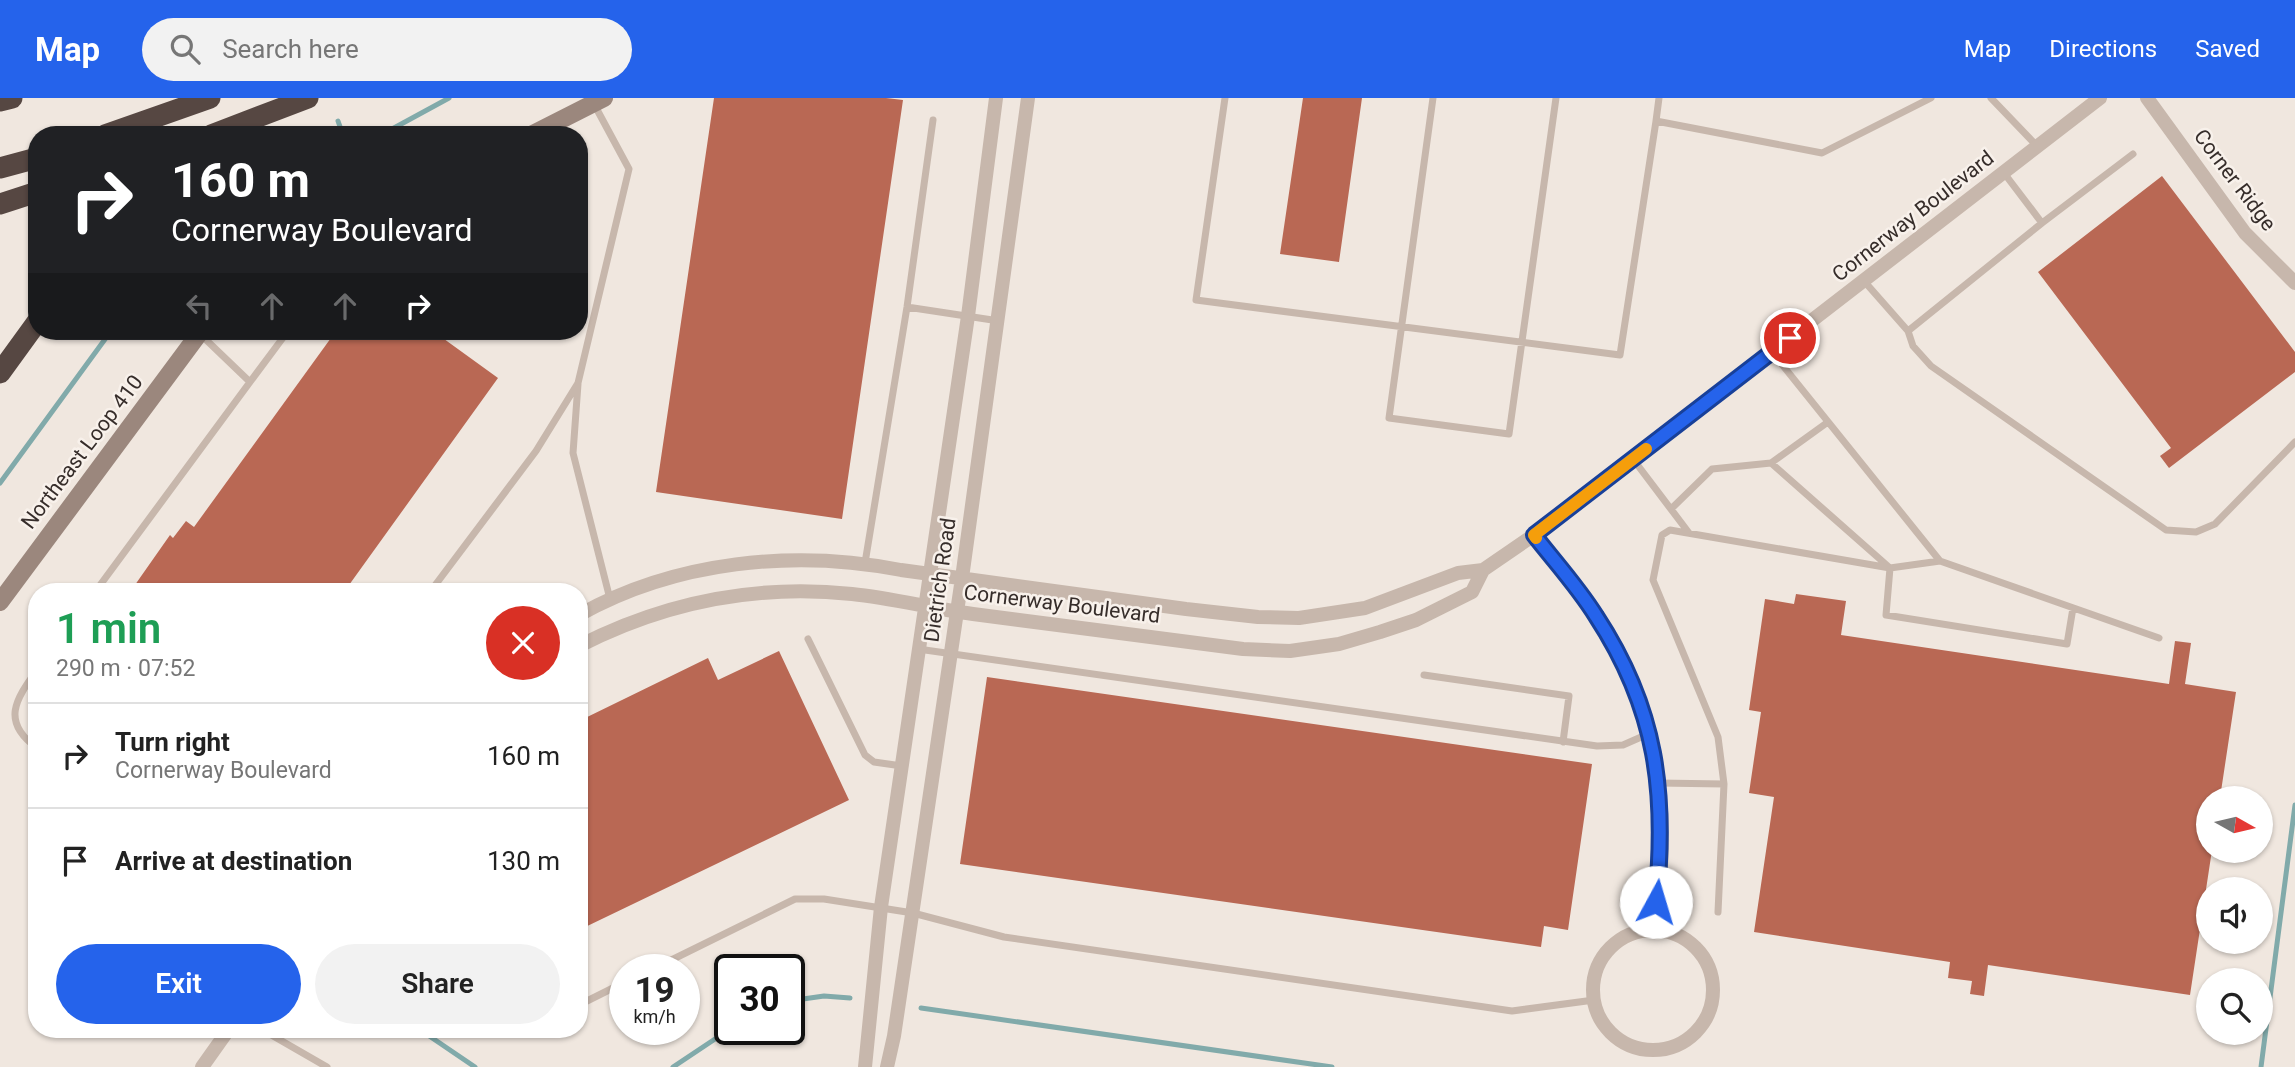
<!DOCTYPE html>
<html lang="en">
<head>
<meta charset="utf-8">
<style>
  :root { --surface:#fff; --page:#f2f2f2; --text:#222; --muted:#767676; --line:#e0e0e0; --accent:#2563eb }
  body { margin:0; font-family:Roboto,sans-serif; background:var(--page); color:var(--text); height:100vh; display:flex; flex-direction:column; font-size:26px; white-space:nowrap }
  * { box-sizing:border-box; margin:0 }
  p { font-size:23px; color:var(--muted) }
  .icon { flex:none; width:38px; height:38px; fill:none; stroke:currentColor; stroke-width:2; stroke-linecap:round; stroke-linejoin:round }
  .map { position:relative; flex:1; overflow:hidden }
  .sheet { position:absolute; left:28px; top:485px; width:560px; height:455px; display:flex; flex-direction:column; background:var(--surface); border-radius:28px; box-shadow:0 2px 5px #0004 }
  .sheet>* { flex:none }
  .banner { position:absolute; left:28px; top:28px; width:560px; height:214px; border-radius:28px; box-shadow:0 2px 5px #0004; background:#202124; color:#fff; overflow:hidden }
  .needle { width:46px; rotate:98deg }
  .fabs { position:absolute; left:2196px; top:688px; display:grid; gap:14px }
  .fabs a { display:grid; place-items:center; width:77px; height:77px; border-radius:50%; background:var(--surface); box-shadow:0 2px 5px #0004; font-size:35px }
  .speed { position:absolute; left:609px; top:856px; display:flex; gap:14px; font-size:35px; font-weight:700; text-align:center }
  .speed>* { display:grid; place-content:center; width:91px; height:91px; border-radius:50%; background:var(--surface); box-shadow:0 2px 5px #0004; line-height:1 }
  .speed small { font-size:18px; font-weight:400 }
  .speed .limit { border:4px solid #111; border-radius:10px; background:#fff; color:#111 }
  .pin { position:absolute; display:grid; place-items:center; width:60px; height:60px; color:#fff; margin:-30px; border:4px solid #fff; border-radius:50%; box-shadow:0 2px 7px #0007 }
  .me { position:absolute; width:77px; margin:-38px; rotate:6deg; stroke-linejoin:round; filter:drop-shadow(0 0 5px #0008) }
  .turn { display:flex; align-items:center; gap:24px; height:147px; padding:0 28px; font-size:32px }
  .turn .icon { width:91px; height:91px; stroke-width:2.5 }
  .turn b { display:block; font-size:49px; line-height:60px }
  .lanes { display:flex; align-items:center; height:66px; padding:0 28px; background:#0003; justify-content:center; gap:35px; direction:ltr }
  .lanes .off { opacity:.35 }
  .round { display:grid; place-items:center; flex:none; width:74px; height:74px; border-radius:37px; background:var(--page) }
  .head { display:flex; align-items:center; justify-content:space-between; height:119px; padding:0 28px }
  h1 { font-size:42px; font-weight:600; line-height:52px; color:#1e9e55 }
  .cta { display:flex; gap:14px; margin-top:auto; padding:14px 28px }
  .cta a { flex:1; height:80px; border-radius:42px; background:var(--accent); color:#fff; font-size:28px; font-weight:600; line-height:80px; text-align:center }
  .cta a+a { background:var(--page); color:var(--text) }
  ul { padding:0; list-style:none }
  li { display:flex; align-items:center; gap:21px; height:105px; padding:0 28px; border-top:2px solid var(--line) }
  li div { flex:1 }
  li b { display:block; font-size:26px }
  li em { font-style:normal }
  header { display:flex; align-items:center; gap:42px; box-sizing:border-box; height:98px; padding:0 35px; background:var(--accent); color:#fff }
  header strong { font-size:33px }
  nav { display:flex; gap:38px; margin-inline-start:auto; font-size:24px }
  .search { width:490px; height:63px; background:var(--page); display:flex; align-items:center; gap:18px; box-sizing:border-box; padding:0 24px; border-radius:38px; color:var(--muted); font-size:26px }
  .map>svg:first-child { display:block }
</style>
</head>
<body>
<header>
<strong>Map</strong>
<div class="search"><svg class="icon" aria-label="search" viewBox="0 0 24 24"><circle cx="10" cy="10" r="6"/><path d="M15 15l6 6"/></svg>Search here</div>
<nav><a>Map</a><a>Directions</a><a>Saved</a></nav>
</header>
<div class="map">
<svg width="2295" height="969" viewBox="0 0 2295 969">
  <rect width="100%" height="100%" fill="#f0e7df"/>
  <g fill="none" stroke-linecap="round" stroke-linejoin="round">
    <!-- stream -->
    <path stroke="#81aaaa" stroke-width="5" d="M 338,23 L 343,37
      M 381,37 L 449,0
      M 0,385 L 111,233
      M 789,903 L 824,898 L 850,900
      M 921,910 L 1332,969
      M 419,931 L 475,969
      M 673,969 L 730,931
      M 2261,969 L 2295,707"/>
  </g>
  <!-- building -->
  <path fill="#b96854" d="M 714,0 L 886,0 L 903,2 L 842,421 L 656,394 Z
    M 1303,0 L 1362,0 L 1339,164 L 1280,156 Z
    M 2162,78 L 2295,254 L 2295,274 L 2169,370 L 2160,358 L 2171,350 L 2038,174 Z
    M 336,233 L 433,233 L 498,280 L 344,494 L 130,494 L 170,437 L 173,440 L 186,423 L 194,429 Z
    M 1796,496 L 1846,503 L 1841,537 L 2169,586 L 2175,543 L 2191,545 L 2185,586 L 2236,594 L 2220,700 L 2208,700 L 2208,752 L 2212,752 L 2190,897 L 1988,867 L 1984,898 L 1970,896 L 1972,883 L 1948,880 L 1950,864 L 1754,834 L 1774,699 L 1749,695 L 1761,614 L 1749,612 L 1765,501 L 1794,506 Z
    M 779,553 L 849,702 L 579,832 L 579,623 L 708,560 L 718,582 Z
    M 987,579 L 1592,666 L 1568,832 L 1544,828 L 1541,849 L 960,766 Z"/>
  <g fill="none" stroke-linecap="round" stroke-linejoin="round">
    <!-- lane -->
    <path stroke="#c7b7ac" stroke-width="7" d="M 1225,0 L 1196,202 L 1620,257 L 1656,23 L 1822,55 L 1931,0
      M 1433,0 L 1389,320 L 1509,336 L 1556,0
      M 1991,0 L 2037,48
      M 1656,23 L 1659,0
      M 2042,125 L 2133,56
      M 1864,183 L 1908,233 L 1913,248 L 1931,268 L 2166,432 L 2196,434 L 2215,426 L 2295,344
      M 907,209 L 999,223
      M 1908,233 L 2042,125 L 2004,75
      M 200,236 L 250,284 L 288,233
      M 1772,254 L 1940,463 L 2159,540
      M 578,286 L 573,355 L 610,501
      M 1633,361 L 1689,435
      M 1771,365 L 1890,470 L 1940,463
      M 1671,411 L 1712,371 L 1771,365 L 1828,324
      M 865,465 L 907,209 L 933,22
      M 95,494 L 250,284
      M 430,494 L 536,353 L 578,285 L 629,71 L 594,6
      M 808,541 L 865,657 L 874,664 L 902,668
      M 918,551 L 1597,648 L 1623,647 L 1648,636
      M 37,572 C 15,602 1,624 37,650
      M 1424,577 L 1569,598 L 1563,644
      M 1658,685 L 1724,686
      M 1718,814 L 1724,686 L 1718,639 L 1653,482 L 1662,437 L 1670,432 L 1890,470 L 1886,517 L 2067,546 L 2073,510
      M 651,872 L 795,801 L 824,801 L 913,815 L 1004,839 L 1512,913 L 1594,902
      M 579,907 L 625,884
      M 261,931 L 327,969"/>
    <!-- street -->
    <path stroke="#c7b7ac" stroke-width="14" d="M 2147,0 L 2245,135 L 2295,185
      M 1534,437 C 1555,464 1578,490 1596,518 C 1640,587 1663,664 1662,746 C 1662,774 1657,803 1654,831
      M 579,517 C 675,463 794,451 901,472 L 1186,511 L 1258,519 L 1299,520 L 1365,510 L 1458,475 L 1483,472 L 1534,437 L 2100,0
      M 579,548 C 665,504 756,486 852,496 C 893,500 933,511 973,516 C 1063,528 1153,539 1243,551 L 1290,553 L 1339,546 L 1380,534 L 1416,522 L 1472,494 L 1483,472
      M1593 892a60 60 0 1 1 120 0a60 60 0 1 1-120 0Z
      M 202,969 L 229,931
      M 865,969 L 881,809 L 968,218 L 996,0
      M 887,969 L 894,938 L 962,480 L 1028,0"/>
    <!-- secondary -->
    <path stroke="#9b877d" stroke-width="18" d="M 531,37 L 604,0
      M 0,504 L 201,233"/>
    <!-- highway -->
    <path stroke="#564742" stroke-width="21" d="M 0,3 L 12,0
      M 105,37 L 210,0
      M 211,37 L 308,0
      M 0,70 L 37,60
      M 0,106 L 37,94
      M 0,275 L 37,224"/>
  </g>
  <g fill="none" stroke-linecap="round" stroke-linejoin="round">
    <defs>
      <path id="route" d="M 1656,804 C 1667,695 1657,611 1596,518 C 1578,489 1555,464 1534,437 L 1790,240"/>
    </defs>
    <!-- route casing -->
    <use href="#route" stroke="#184099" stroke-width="18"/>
    <!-- route -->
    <use href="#route" stroke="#2563eb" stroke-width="12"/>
    <!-- slow -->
    <path stroke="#f59e0b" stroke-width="12" d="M 1536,440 L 1534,437 L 1646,351"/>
  </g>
  <g text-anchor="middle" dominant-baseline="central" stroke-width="5" stroke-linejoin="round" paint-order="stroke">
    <!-- street labels -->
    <g font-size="21" fill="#362d2a" stroke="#f8f1eb">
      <text transform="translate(2235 82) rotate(53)">Corner Ridge</text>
      <text transform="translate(1913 118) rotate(-38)">Cornerway Boulevard</text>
      <text transform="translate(82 354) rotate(-53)">Northeast Loop 410</text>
      <text transform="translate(940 482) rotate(-82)">Dietrich Road</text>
      <text transform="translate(1062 506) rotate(7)">Cornerway Boulevard</text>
    </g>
  </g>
</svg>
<div class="fabs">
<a><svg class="needle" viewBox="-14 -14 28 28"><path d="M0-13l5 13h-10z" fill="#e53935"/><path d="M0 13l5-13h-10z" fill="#767676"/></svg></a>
<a><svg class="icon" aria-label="sound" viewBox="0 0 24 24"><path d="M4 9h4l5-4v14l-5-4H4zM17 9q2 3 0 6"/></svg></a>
<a><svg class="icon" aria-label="search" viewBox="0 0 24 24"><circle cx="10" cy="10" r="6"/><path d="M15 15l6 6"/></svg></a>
</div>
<div class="speed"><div>19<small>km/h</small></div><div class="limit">30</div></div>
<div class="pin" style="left:1790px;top:240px;background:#d93025"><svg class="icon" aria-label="arrive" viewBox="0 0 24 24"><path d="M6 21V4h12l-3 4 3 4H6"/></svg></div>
<svg class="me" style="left:1656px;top:804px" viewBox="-20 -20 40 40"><circle r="19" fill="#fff"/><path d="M0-13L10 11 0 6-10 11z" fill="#2563eb"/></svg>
<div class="banner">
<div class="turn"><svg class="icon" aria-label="right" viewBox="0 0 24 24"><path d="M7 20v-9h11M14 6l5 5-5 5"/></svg><div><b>160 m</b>Cornerway Boulevard</div></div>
<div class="lanes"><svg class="icon off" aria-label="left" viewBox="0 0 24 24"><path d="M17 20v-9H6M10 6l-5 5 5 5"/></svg><svg class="icon off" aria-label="ahead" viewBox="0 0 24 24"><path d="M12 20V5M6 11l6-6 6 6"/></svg><svg class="icon off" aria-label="ahead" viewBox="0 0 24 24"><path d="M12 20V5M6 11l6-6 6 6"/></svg><svg class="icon" aria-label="right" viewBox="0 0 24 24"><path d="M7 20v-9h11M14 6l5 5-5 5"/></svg></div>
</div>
<section class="sheet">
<div class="head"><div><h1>1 min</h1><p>290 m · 07:52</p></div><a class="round" style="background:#d93025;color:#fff"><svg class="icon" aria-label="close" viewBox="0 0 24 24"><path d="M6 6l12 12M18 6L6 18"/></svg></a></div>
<ul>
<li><svg class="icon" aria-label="right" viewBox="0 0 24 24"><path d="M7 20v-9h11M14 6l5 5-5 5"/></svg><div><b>Turn right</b><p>Cornerway Boulevard</p></div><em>160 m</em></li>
<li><svg class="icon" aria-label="arrive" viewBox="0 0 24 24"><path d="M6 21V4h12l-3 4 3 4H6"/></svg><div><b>Arrive at destination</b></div><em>130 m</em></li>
</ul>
<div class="cta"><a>Exit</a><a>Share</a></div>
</section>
</div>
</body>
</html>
